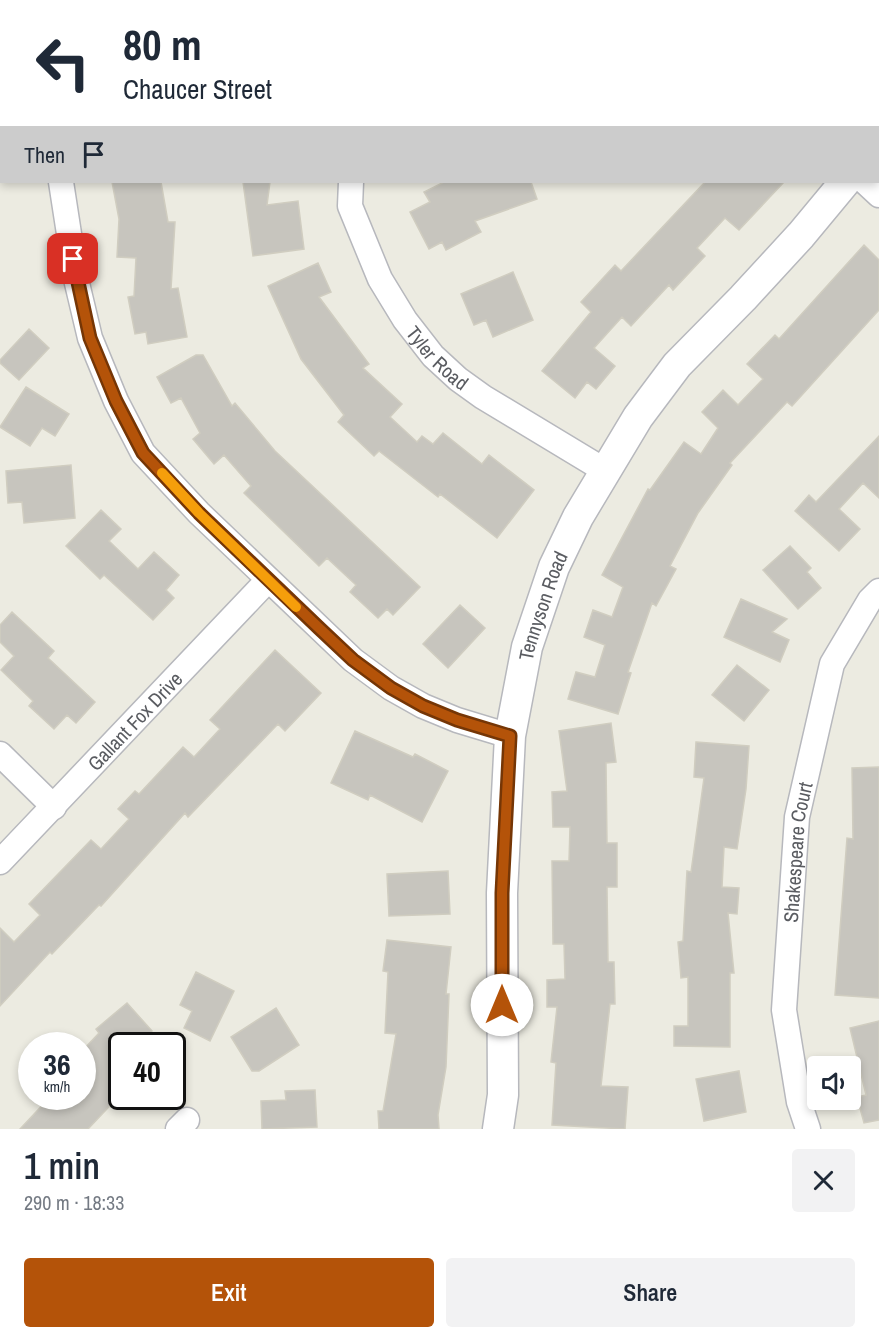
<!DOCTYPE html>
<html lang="en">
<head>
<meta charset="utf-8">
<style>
  :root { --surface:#fff; --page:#f2f2f3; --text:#1f2937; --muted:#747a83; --accent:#b45309 }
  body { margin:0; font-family:"Archivo Narrow",sans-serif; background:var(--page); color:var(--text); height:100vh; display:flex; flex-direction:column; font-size:22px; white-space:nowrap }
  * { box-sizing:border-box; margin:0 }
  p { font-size:20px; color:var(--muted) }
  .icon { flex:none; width:33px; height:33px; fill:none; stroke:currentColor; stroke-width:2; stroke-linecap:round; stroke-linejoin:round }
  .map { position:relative; height:1129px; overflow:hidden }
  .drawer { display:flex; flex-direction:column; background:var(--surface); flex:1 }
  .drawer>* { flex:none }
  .top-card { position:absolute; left:0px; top:0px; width:879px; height:183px; box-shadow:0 3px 9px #0003; background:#fff; color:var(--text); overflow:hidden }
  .fabs { position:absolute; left:807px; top:1056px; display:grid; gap:12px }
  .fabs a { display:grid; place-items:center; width:54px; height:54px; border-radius:6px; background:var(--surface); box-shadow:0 3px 9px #0003; font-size:30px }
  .speed { position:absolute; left:18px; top:1032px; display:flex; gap:12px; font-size:30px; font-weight:700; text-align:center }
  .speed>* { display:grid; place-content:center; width:78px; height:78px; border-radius:50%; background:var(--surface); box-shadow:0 3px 9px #0003; line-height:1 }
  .speed small { font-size:15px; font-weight:400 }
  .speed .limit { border:3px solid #111; border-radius:9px; background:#fff; color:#111 }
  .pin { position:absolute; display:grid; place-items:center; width:51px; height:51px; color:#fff; margin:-26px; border-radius:12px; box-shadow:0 3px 9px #0006 }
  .me { position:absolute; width:66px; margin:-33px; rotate:0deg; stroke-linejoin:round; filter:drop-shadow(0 0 4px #0008) }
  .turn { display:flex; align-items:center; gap:21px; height:126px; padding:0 24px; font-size:27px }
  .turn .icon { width:78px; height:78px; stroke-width:2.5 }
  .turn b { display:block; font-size:42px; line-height:51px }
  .then { display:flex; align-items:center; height:57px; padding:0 24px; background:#0003; gap:12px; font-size:22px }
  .round { display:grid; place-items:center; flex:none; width:63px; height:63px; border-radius:6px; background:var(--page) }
  .summary { display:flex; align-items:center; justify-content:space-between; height:102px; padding:0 24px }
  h1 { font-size:36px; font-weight:600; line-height:45px }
  .action { display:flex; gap:12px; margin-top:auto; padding:12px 24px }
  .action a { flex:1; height:69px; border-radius:6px; background:var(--accent); color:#fff; font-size:24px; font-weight:600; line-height:69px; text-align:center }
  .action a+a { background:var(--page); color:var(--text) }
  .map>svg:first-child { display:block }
</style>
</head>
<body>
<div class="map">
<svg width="879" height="1129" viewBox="0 0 879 1129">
  <rect width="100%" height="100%" fill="#ecebe1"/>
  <!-- building -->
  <path fill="#c7c5be" stroke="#d0cdc0" stroke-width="1.5" d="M 112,182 L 161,182 L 168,222 L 175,222 L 171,289 L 178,288 L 187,337 L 148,344 L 146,332 L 135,334 L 128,297 L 134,296 L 136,258 L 117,257 L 119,219 Z
    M 243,182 L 270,182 L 267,205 L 298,201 L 304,249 L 253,256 Z
    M 444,182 L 531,182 L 537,199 L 475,221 L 481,232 L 446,250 L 442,242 L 429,249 L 410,212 L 430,202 L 424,192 Z
    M 705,182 L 784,182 L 739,230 L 725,218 L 697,248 L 705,256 L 673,290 L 669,285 L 631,326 L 622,317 L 594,348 L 615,366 L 596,389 L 587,382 L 575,398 L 542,371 L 591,312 L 581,302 L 615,265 L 621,271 Z
    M 864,245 L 879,260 L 879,310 L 792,406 L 787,402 L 730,463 L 732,465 L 698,513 L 670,566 L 676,569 L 656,606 L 652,603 L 628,672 L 631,673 L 618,714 L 568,699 L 576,672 L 595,677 L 605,645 L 584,637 L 593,610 L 612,617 L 623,587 L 602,575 L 648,489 L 650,490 L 684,442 L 701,454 L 718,428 L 702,412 L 723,390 L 738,405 L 763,379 L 747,364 L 775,335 L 779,339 Z
    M 318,263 L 331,292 L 319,297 L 369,364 L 363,368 L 402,404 L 390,417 L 417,442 L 422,436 L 433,444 L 443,433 L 482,464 L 489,455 L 534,490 L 497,538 L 440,494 L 438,497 L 379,451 L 374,456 L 338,422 L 344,415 L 301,359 L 268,286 Z
    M 513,272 L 533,320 L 493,337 L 486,320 L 474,325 L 461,294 Z
    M 29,329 L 49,348 L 19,380 L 0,363 L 0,360 Z
    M 196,355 L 203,355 L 232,406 L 235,403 L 275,451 L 420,587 L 393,615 L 387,609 L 378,618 L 350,592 L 356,585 L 327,558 L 319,566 L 244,493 L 251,486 L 224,455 L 214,464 L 193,439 L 200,433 L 181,398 L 171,403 L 157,377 Z
    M 26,387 L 69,414 L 55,436 L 42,428 L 30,446 L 0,427 Z
    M 879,436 L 879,498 L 863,483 L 839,509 L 860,529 L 839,551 L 795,511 L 809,495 L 816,502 Z
    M 71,465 L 75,518 L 24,523 L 22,502 L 8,503 L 6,471 Z
    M 101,510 L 121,529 L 109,541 L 138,569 L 154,552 L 179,575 L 166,590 L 174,598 L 153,620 L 104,575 L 100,579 L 66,546 Z
    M 790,546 L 811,568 L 807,572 L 821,588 L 798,609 L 763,570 Z
    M 741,599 L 787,619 L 772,632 L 789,640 L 780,662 L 724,637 Z
    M 460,605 L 485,628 L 448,668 L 423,644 Z
    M 12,612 L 54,651 L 48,658 L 95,702 L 76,723 L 67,715 L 54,729 L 29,706 L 33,701 L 1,670 L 14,656 L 0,642 L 0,625 Z
    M 275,650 L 321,693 L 285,731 L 278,724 L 188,817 L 185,813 L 101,906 L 99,905 L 52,954 L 50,952 L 0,1006 L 0,928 L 14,942 L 40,915 L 29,904 L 91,840 L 101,849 L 129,819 L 118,809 L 135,791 L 139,794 L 183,747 L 194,757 L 220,729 L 210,720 Z
    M 737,665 L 769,690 L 744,721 L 712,695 Z
    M 611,723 L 616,762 L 606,763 L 607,843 L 617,843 L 617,887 L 607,887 L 608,962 L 614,962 L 615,1004 L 610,1004 L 601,1086 L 628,1087 L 625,1129 L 552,1125 L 556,1063 L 551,1062 L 557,1007 L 547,1007 L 547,980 L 565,979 L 564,944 L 553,944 L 552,861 L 569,861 L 570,827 L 553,827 L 552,792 L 567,791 L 559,731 Z
    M 355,731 L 413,757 L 415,754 L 448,771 L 422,822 L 370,795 L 368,800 L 331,783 Z
    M 696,742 L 749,746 L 746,789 L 737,849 L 724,847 L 722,887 L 739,888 L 737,914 L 728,913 L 734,973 L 730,973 L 730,1047 L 674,1046 L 674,1026 L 688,1026 L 688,977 L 681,978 L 678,942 L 683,941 L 687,871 L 691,872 L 704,778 L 694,777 Z
    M 879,767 L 879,998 L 835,995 L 847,838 L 853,839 L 852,768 Z
    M 448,871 L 450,914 L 389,916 L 387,874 Z
    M 387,940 L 451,947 L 446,994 L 449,994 L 446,1067 L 438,1115 L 439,1129 L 379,1129 L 378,1111 L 383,1111 L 396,1034 L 385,1033 L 388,972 L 383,971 Z
    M 196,972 L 234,991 L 210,1041 L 184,1028 L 192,1011 L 180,1005 Z
    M 127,1003 L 152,1031 L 135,1046 L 122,1046 L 122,1093 L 88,1129 L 20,1129 L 51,1096 L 82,1096 L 82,1051 L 99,1033 L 96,1029 Z
    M 276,1008 L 299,1045 L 259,1071 L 252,1071 L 231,1037 Z
    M 879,1021 L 879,1120 L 864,1123 L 857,1097 L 866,1095 L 850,1028 Z
    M 739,1071 L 746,1112 L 704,1121 L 696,1079 Z
    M 315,1090 L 317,1127 L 262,1129 L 261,1101 L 286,1100 L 285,1091 Z"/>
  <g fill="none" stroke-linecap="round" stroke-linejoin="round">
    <defs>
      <g id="minor">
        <path d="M 34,0 L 34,2"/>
        <path d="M 606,2 L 607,0"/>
        <path d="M 61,182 L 76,279 L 90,338 L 116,401 L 143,453 L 199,513 L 353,660 L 391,688 L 423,706 L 457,720 L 510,736"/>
        <path id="s1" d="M 351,182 L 350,206 L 380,279 L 405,320 L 433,356 L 458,379 L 483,397 L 604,470"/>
        <path d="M 865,182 L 879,195"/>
        <path d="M 0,754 L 54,807"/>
        <path id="s2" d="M 0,862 L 268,580"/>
        <path d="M 178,1129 L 187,1120"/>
        <path id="s3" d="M 808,1129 L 799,1102 L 784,1010 L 797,817 L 832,664 L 870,600 L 879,591"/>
      </g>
      <g id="tertiary">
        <path d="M 878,145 L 879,143"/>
        <path id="s4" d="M 498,1129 L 503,1095 L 502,893 L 510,736 L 527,647 L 554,567 L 578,517 L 638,417 L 677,365 L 743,298 L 801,235 L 845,182"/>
      </g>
    </defs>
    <!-- minor casing -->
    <use href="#minor" stroke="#b7b8bd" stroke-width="27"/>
    <!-- tertiary casing -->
    <use href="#tertiary" stroke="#b7b8bd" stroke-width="33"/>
    <!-- minor -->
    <use href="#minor" stroke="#fff" stroke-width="24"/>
    <!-- tertiary -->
    <use href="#tertiary" stroke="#fff" stroke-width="30"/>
  </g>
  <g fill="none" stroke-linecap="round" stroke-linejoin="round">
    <defs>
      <path id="route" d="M 73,259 L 90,338 L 116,401 L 143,453 L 199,513 L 319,628 L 353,660 L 391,688 L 423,706 L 457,720 L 510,736 L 502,893 L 502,1005"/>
    </defs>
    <!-- route casing -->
    <use href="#route" stroke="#753606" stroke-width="15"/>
    <!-- route -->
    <use href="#route" stroke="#b45309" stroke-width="10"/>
    <!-- slow -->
    <path stroke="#f59e0b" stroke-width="10" d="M 162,473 L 199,513 L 296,607"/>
  </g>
  <g text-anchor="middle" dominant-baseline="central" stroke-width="4.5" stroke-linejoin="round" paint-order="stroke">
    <!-- street labels -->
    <g font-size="20" fill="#5a5c61" stroke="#fff">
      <text stroke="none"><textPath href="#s1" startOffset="201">Tyler Road</textPath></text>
      <text stroke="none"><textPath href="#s4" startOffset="528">Tennyson Road</textPath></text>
      <text stroke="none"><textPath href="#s2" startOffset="195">Gallant Fox Drive</textPath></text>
      <text stroke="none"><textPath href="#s3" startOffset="280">Shakespeare Court</textPath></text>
    </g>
  </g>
</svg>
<div class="fabs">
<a><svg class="icon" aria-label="sound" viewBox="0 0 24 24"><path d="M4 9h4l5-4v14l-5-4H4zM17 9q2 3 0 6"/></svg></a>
</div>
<div class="speed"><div>36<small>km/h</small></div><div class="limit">40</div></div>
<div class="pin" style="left:73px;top:259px;background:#d93025"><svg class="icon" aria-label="arrive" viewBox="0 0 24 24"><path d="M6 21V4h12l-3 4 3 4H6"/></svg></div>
<svg class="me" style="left:502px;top:1005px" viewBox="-20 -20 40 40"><circle r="19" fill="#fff"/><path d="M0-13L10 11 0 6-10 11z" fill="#b45309"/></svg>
<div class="top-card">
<div class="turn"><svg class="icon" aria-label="left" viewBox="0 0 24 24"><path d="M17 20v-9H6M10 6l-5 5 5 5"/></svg><div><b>80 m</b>Chaucer Street</div></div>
<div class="then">Then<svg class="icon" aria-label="arrive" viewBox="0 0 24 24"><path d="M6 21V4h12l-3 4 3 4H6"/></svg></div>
</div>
</div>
<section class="drawer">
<div class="summary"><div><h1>1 min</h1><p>290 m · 18:33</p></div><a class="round"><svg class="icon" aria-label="close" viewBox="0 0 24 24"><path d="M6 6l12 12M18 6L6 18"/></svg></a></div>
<div class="action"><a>Exit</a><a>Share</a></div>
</section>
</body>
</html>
